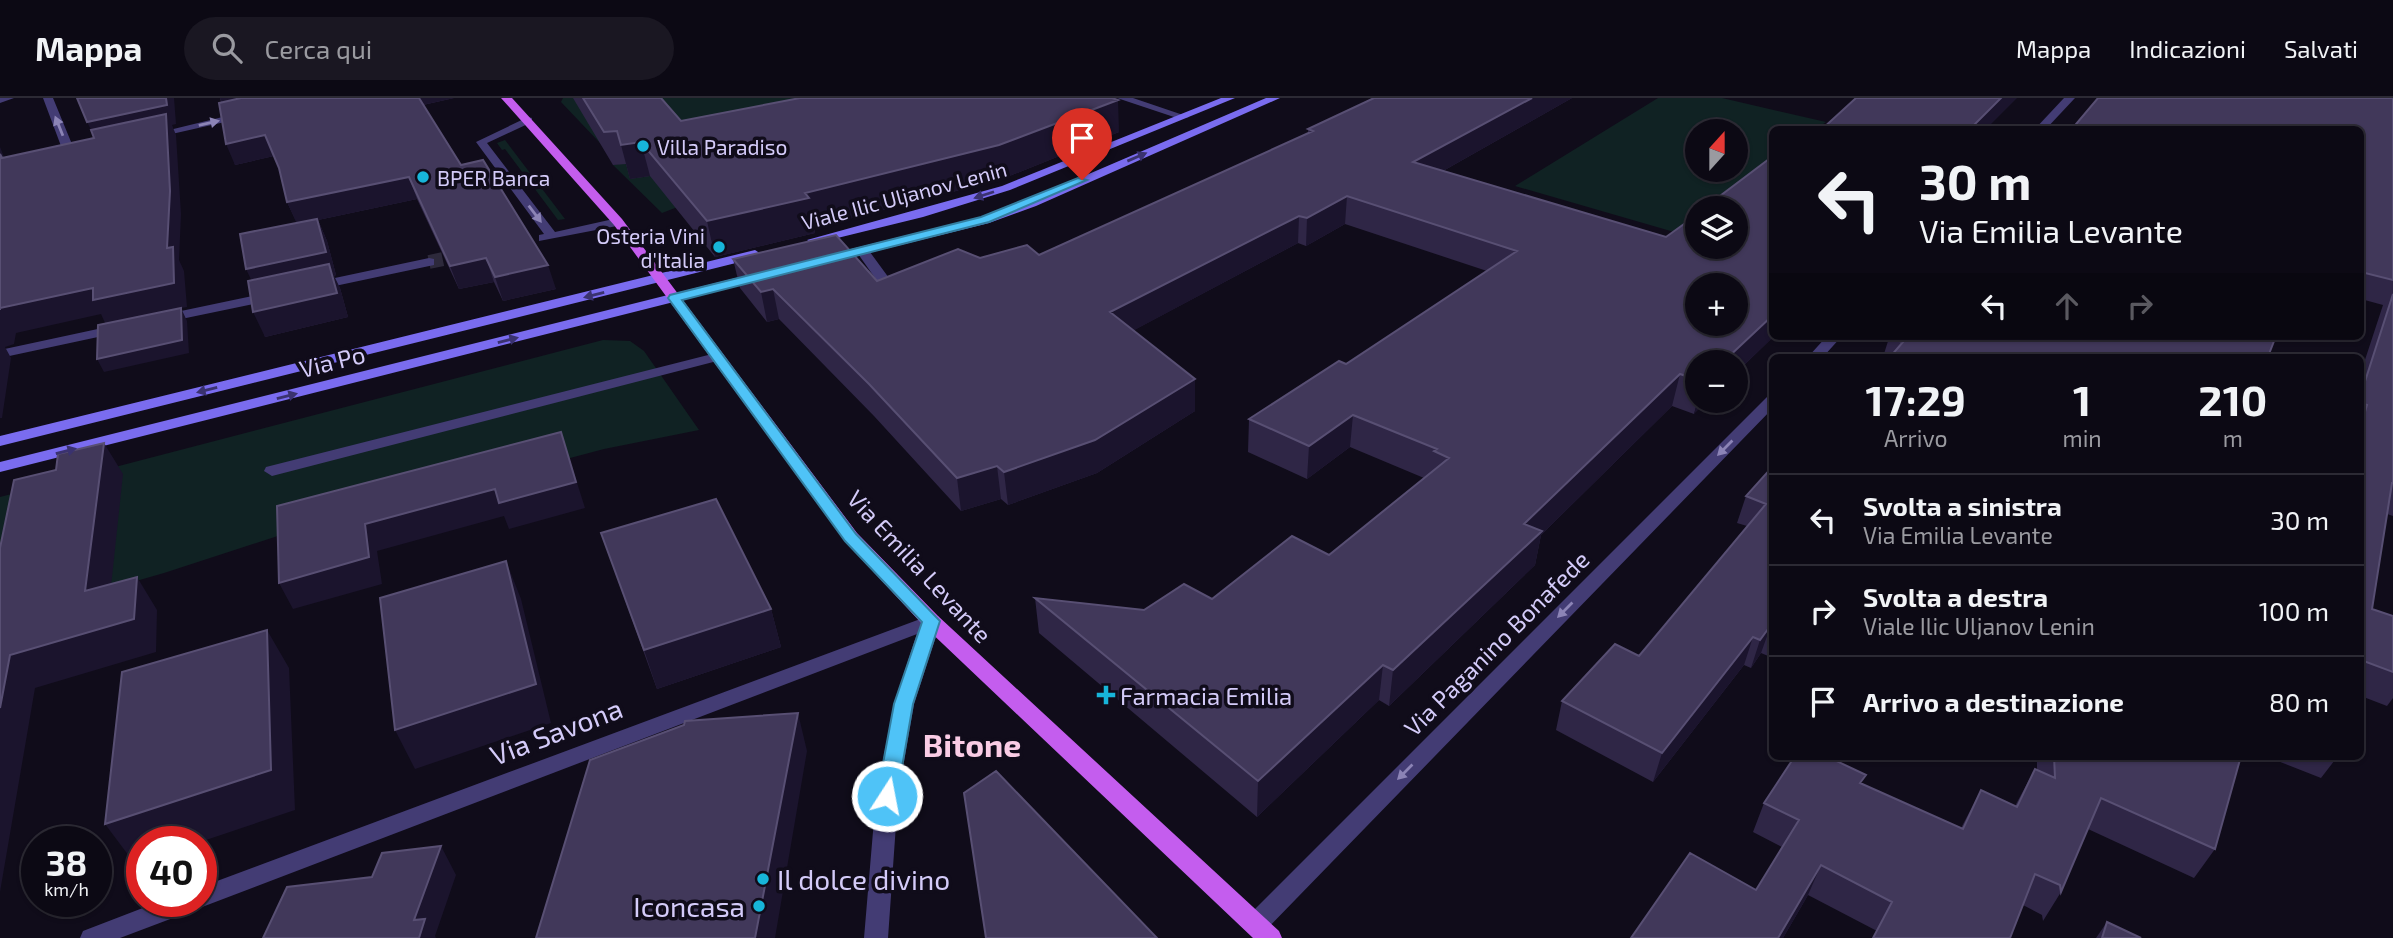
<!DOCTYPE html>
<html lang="it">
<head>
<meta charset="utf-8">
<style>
  :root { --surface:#0c0914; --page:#1a1722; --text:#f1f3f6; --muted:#9a9aa0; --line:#2c2a34 }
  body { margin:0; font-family:"Exo 2",sans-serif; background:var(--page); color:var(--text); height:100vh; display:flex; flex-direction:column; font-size:26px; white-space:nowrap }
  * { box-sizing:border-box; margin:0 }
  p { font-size:23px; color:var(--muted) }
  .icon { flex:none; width:38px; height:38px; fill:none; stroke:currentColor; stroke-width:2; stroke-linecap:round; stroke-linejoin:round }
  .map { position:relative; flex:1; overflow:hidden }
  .side { position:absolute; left:1769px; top:256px; width:595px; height:406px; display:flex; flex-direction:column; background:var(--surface); border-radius:10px; box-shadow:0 2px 5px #0004,0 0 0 2px var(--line) }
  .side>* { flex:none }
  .top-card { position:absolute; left:1769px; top:28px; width:595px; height:214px; border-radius:10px; box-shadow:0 2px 5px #0004,0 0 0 2px var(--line); background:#0c0914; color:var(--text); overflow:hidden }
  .needle { width:46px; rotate:21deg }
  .fabs { position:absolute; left:1685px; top:21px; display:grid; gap:14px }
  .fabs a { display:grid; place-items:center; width:63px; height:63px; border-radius:50%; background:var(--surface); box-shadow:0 2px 5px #0004,0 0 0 2px var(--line); font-size:35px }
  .speed { position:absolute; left:21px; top:728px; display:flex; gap:14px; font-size:35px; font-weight:700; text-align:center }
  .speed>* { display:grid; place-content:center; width:91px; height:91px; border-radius:50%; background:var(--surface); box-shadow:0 2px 5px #0004,0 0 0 2px var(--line); line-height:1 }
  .speed small { font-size:18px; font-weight:400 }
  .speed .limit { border:10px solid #d22; background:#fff; color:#111 }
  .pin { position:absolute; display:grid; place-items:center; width:60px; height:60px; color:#fff; margin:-72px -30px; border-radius:50% 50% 50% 0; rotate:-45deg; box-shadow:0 0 7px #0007 }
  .pin .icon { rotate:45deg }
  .me { position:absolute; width:77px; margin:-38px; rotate:11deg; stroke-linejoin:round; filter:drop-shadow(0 0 5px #0008) }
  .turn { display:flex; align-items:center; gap:24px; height:147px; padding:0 35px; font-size:32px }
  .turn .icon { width:91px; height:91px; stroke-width:2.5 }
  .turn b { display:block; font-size:49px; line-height:60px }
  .lanes { display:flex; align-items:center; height:66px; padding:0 35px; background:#0003; justify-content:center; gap:35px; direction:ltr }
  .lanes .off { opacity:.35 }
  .eta { display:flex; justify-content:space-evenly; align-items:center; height:119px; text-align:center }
  .eta b { font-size:42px; font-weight:700; line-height:49px }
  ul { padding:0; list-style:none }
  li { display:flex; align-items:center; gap:21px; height:91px; padding:0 35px; border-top:2px solid var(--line) }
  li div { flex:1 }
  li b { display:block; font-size:26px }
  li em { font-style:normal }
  header { display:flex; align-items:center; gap:42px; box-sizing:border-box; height:98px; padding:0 35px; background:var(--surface); border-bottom:2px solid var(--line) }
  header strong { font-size:33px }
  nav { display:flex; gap:38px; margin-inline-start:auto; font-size:24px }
  .search { width:490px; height:63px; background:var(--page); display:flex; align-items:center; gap:18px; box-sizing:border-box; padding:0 24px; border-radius:38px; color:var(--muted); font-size:26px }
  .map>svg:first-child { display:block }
</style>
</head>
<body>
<header>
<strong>Mappa</strong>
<div class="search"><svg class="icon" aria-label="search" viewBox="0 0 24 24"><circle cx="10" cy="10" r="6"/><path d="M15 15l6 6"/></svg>Cerca qui</div>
<nav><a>Mappa</a><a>Indicazioni</a><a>Salvati</a></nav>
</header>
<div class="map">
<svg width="2393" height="840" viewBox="0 0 2393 840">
  <rect width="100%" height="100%" fill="#100c1a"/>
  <!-- green -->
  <path fill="#102223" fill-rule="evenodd" d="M 563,0 L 811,0 L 758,78 L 662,115 L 613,67 L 686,52 L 668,32 L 600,45 L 561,4 Z
    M 1658,0 L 1722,0 L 1826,24 L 1816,31 L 1773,32 L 1773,65 L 1715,110 L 1698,110 L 1697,124 L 1681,136 L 1515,88 ZM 1698,33 L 1736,33 L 1736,72 L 1698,72 Z
    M 505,42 L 565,121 L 558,122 L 505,51 L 502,52 L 497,45 Z
    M 603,242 L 630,243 L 644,253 L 699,332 L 604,351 L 290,434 L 164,475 L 0,522 L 0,399 Z"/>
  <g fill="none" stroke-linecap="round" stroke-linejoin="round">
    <!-- minor-tunnel -->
    <path stroke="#2d293b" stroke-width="14" stroke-dasharray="14 7" stroke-linecap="butt" d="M 429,164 L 467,156"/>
    <!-- service -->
    <path fill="#433c74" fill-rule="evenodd" d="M 862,149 L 867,150 L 897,191 L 897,197 L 887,197 L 856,153 Z
      M 716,255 L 721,256 L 723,259 L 721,262 L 272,378 L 264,373 L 266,369 Z"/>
    <!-- minor -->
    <path fill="#433c74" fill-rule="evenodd" d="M 0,0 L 14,0 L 0,5 Z
      M 43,0 L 53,0 L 76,56 L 74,58 L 64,56 Z
      M 1117,0 L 1133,0 L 1189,19 L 1180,21 Z
      M 2064,0 L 2075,0 L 2045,32 L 2034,32 Z
      M 243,14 L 247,15 L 247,19 L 154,40 L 149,37 Z
      M 528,19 L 532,20 L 532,24 L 487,45 L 555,134 L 618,120 L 624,124 L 622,127 L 539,143 L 539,137 L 544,136 L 476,44 Z
      M 429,160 L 434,161 L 434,167 L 316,192 L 309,188 L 316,184 Z
      M 272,194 L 279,198 L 277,201 L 162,225 L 155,221 L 162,217 Z
      M 121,226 L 128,230 L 126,233 L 0,260 L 0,252 Z
      M 1827,238 L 1842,238 L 1823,259 L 1808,259 Z
      M 1773,296 L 1773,310 L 1265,833 L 1256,836 L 1247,833 L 1244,826 L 1247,819 L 1768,298 Z
      M 931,517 L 938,518 L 941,523 L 938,528 L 210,806 L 120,840 L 80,840 L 83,833 L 161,803 L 201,803 L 201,789 Z"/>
    <!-- tertiary -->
    <path fill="#433c74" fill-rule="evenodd" d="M 931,517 L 938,518 L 941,523 L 914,606 L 898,698 L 888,840 L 864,840 L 876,698 L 894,606 L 921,523 L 924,518 Z"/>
    <!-- secondary -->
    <path fill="#7a6cef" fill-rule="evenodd" d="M 1221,0 L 1235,0 L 1010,92 L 923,119 L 813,146 L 807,142 L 1002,88 Z
      M 1266,0 L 1280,0 L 1036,108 L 989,125 L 832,164 L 826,160 L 827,157 L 981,119 L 1028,102 Z
      M 755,152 L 761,156 L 760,159 L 0,348 L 0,338 Z
      M 760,174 L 767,178 L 765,181 L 0,374 L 0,364 Z"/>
    <!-- primary -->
    <path fill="#c45dee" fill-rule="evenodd" d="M 501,0 L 512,0 L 622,121 L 857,435 L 938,518 L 1279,833 L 1282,840 L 1253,840 L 924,528 L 845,443 L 614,127 Z"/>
  </g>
  <!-- wall -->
  <path fill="#2f2646" d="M 220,0 L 454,0 L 423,7 L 461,67 L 556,191 L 503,203 L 494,184 L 459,191 L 417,101 L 318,122 L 327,143 L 336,177 L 334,178 L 340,190 L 348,219 L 265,239 L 252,183 L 297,125 L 287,104 L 279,70 L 274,58 L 235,67 Z
    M 573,0 L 661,0 L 681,23 L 1119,34 L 1002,81 L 814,130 L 815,135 L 715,159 L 650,78 L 630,81 L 626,66 L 613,67 Z
    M 1374,0 L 1572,0 L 1443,73 L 1774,238 L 1736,275 L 1736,264 L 1698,264 L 1698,303 L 1694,316 L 1672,308 L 1541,437 L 1535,467 L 1389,608 L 1379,602 L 1257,719 L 1039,535 L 1035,500 L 1144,512 L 1212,501 L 1329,457 L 1424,380 L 1350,349 L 1307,381 L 1248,354 L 1249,321 L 1346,266 L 1487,173 L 1345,126 L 1306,148 L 1298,145 L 1134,232 L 1195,313 L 1097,375 L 1008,407 L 1001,401 L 961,413 L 874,318 L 779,221 L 767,224 L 740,190 L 733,161 L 877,183 L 980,160 L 1039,157 L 1308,36 L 1308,31 Z
    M 2393,0 L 2393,418 L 2387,416 L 2372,511 L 2393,518 L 2393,600 L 2387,608 L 2361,598 L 2361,274 L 2383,207 L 2361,201 L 2361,32 Z
    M 1889,240 L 2269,256 L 2279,259 L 1883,259 Z
    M 1773,368 L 1773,560 L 1761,555 L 1751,570 L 1744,567 L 1653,684 L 1556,632 L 1562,603 L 1639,558 L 1747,428 L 1737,425 L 1746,398 Z
    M 601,435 L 771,511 L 781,549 L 657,591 Z
    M 2037,658 L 2241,658 L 2215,751 L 2194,780 L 2088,731 L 2061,794 L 2043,823 L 2042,817 L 2023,807 L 1877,833 L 1808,797 L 1783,840 L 1631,840 L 1756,792 L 1782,749 L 1753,734 L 1764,705 L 1862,686 L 1961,730 L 1981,692 L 2015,708 L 2035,671 L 2037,672 Z
    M 2265,658 L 2338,658 L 2321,680 Z
    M 2107,824 L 2141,840 L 2096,840 Z"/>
  <!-- shaded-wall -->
  <path fill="#1b142d" d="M 166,0 L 174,0 L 176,26 L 172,27 L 176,37 L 181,116 L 179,162 L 184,173 L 187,209 L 181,210 L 187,223 L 189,255 L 104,274 L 97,261 L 106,227 L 101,216 L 16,235 L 14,246 L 5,249 L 11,260 L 2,320 L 0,320 L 0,210 L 97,43 L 87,24 Z
    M 220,0 L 295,0 L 227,15 Z
    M 416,0 L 454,0 L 418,8 Z
    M 1532,0 L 1572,0 L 1411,91 L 1413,64 Z
    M 2001,0 L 2017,0 L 1985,32 L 1969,32 Z
    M 1118,2 L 1119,34 L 1002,81 L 814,130 L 815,135 L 715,159 L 707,123 Z
    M 265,37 L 274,58 L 235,67 L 226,46 Z
    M 641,44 L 650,78 L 630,81 L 621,47 Z
    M 0,49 L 6,64 L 0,66 Z
    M 409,79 L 417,101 L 318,122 L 327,143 L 336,177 L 334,178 L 340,190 L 348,219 L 265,239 L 253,214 L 257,194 L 246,171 L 297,126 L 287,104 Z
    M 1347,98 L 1345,126 L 1306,148 L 1307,120 Z
    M 1299,118 L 1298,145 L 1112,244 L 1110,214 Z
    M 486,160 L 494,184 L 459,191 L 450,168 Z
    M 548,167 L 556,191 L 503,203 L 495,179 Z
    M 773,191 L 779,221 L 767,224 L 761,194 Z
    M 1773,217 L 1773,238 L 1774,238 L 1736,275 L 1736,264 L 1723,264 Z
    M 1680,276 L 1672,308 L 1541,437 L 1535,467 L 1389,608 L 1393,572 L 1524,426 Z
    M 1195,281 L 1195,313 L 1097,375 L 1008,407 L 1004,374 Z
    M 1698,301 L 1698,303 L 1707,303 L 1694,316 Z
    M 1353,317 L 1350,349 L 1307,381 L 1309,348 Z
    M 561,334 L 585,410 L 509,431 L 504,418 L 377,453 L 382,486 L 293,511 L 279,485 L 365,426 Z
    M 104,345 L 123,376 L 107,526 L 85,493 Z
    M 997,368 L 1001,401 L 961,413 L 957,380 Z
    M 506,463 L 521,501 L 551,625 L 415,671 L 395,632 Z
    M 137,479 L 157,512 L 156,554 L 35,590 L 0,794 L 0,610 L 10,557 Z
    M 771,511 L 781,549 L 657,591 L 644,552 Z
    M 1771,527 L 1761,555 L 1751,570 L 1760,542 Z
    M 267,532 L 289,570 L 295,712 L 200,744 L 142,744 L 142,764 L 135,766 L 105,726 Z
    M 1753,539 L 1744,567 L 1653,684 L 1662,655 Z
    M 1383,567 L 1379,602 L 1257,719 L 1258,683 Z
    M 798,615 L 807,653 L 775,840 L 755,840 Z
    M 441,748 L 456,777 L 435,838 L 436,840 L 419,840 L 414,822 Z
    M 1821,767 L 1808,797 L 1783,840 L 1778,840 Z"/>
  <!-- building -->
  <path fill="#41385a" stroke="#584f73" stroke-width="2" fill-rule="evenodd" d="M 77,0 L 166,0 L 167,7 L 87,24 Z
    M 241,0 L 419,0 L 461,67 L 483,62 L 548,167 L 495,179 L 486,160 L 450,168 L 409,79 L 287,104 L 279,70 L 265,37 L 226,46 L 219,5 Z
    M 583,0 L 661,0 L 681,23 L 800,0 L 1112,0 L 1118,2 L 999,47 L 805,95 L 809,100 L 707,123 L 641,44 L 621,47 L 617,33 L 604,34 Z
    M 1374,0 L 1532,0 L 1413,64 L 1666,139 L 1698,116 L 1698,149 L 1736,149 L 1736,110 L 1704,110 L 1773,58 L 1773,217 L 1723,264 L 1698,264 L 1698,282 L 1680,276 L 1524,426 L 1542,433 L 1393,572 L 1383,567 L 1258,683 L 1035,500 L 1144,512 L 1184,486 L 1212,501 L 1292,438 L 1329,457 L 1449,360 L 1434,353 L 1437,351 L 1353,317 L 1309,348 L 1249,321 L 1339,263 L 1346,266 L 1517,153 L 1347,98 L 1307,120 L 1299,118 L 1110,214 L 1195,281 L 1095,342 L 1004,374 L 997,368 L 957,380 L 869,286 L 773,191 L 761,194 L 733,161 L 836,137 L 877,183 L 958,151 L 980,160 L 1027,147 L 1039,157 L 1313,33 L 1308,31 ZM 1698,187 L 1736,187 L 1736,226 L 1698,226 Z
    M 1856,0 L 2001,0 L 1969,32 L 1821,32 Z
    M 2098,0 L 2393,0 L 2393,182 L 2361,174 L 2361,32 L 2071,32 Z
    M 166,16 L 170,93 L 167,150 L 173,149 L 174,185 L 93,202 L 93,190 L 0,210 L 0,212 L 0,56 L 2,60 L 94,40 L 91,32 Z
    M 317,121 L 326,154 L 246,171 L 240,136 Z
    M 329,166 L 337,195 L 253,214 L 248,183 Z
    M 2393,196 L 2393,385 L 2392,385 L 2372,511 L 2393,518 L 2393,574 L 2361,562 L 2361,328 L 2367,307 L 2361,305 L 2361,296 Z
    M 181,210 L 182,242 L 97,261 L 98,227 Z
    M 1891,238 L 2276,238 L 2269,256 L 2279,259 L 1890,259 L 1903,244 L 1889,240 Z
    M 561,334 L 576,384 L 499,405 L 495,391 L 365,426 L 369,459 L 279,485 L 277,408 Z
    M 104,345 L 85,493 L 137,479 L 134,521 L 10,557 L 0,610 L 0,450 L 14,382 L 56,372 L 58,356 Z
    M 1773,368 L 1773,528 L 1771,527 L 1760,542 L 1753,539 L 1662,655 L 1562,603 L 1615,546 L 1639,558 L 1766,406 L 1746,398 Z
    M 716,401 L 771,511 L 644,552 L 601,435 Z
    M 506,463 L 536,586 L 395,632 L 380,500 Z
    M 267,532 L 271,672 L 105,726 L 122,574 Z
    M 798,615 L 755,840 L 536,840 L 590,662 L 684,627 L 685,623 Z
    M 1795,658 L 1826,658 L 1866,677 L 1860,685 L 1963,731 L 1981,692 L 2017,709 L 2035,671 L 2055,680 L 2054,658 L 2241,658 L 2215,751 L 2101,700 L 2061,794 L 2060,787 L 2035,776 L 2010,840 L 1873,840 L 1892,804 L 1821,767 L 1778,840 L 1631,840 L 1690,755 L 1756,792 L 1799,722 L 1764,705 Z
    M 996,673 L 1157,840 L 986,840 L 964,695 Z
    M 441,748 L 414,822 L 425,821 L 419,840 L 263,840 L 287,789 L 372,779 L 382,755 Z
    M 2107,824 L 2141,840 L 2102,840 Z"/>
  <!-- one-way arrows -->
  <defs><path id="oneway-solid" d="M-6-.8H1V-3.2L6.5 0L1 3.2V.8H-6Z" transform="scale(1.75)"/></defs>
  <g fill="#8c84b6">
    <use href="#oneway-solid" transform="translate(209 25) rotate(-13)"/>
    <use href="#oneway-solid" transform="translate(59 28) rotate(-112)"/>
    <use href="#oneway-solid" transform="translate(535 116) rotate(53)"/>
    <use href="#oneway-solid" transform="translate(1725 350) rotate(135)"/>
    <use href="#oneway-solid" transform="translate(1565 512) rotate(135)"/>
    <use href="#oneway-solid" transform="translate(1405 674) rotate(135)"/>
  </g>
  <g fill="#3a326f">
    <use href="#oneway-solid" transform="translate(1137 59) rotate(-23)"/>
    <use href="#oneway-solid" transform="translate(984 97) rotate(162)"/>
    <use href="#oneway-solid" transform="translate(594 197) rotate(166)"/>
    <use href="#oneway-solid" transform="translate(508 242) rotate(-14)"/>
    <use href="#oneway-solid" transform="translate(207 292) rotate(166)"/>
    <use href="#oneway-solid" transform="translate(287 298) rotate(-14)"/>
    <use href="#oneway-solid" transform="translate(66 353) rotate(-14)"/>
  </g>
  <!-- route -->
  <path fill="#4fc3f7" stroke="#337fa1" stroke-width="2" d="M 1078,80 L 1087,82 L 989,124 L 682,202 L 856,436 L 940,523 L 913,606 L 897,698 L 894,704 L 887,706 L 880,704 L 877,698 L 894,606 L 922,524 L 845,443 L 668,200 L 670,197 L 981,119 Z"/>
  <!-- markers -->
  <g fill="#17b5d9" stroke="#100c1a" stroke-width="2.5">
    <circle cx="643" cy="48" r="7"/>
    <circle cx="423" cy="79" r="7"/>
    <circle cx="719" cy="149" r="7"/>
    <path d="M1102.5 586.5h7v7h7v7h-7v7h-7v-7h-7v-7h7z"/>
    <circle cx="763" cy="781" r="7"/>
    <circle cx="759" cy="808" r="7"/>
  </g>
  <g text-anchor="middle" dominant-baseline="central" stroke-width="7" stroke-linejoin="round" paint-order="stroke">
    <!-- far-poi labels -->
    <g font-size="21" fill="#d4cbf9" stroke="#100c1a" text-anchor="start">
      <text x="657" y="48">Villa Paradiso</text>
      <text x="437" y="79">BPER Banca</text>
      <text x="705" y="137" text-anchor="end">Osteria Vini<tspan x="705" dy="24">d'Italia</tspan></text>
    </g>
    <!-- far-street labels -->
    <g font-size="21" fill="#d4cbf9" stroke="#100c1a">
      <text transform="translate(904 97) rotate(-15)">Viale Ilic Uljanov Lenin</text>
    </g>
    <!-- street labels -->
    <g font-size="24" fill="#d4cbf9" stroke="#100c1a">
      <text transform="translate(332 263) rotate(-14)">Via Po</text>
      <text transform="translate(920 468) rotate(47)">Via Emilia Levante</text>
      <text transform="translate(1496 545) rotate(-45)">Via Paganino Bonafede</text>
    </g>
    <!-- poi labels -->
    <g font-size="24" fill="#d4cbf9" stroke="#100c1a" text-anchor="start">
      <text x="1120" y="597">Farmacia Emilia</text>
    </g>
    <!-- near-street labels -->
    <g font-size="28" fill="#d4cbf9" stroke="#100c1a">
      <text transform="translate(556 633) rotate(-21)">Via Savona</text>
    </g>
    <!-- near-poi labels -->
    <g font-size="28" fill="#d4cbf9" stroke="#100c1a" text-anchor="start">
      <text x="777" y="781">Il dolce divino</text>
      <text x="745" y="808" text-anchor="end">Iconcasa</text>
    </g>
    <!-- near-neighbourhood labels -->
    <g font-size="32" font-weight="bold" fill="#facce5" stroke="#100c1a">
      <text x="972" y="646">Bitone</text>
    </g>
  </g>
</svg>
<div class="fabs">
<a><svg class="needle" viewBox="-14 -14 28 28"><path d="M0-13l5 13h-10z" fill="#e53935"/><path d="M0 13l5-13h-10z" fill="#9a9aa0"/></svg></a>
<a><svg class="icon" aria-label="layers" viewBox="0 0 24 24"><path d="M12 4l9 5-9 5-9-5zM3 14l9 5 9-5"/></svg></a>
<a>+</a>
<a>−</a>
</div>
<div class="speed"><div>38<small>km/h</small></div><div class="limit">40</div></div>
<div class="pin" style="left:1082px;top:82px;background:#d93025"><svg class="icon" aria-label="arrive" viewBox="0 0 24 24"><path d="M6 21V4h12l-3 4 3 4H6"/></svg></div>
<svg class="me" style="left:887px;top:698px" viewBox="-20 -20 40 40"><circle r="17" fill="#4fc3f7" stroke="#fff" stroke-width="3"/><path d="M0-11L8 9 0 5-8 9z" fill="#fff"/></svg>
<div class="top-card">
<div class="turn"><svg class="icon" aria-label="left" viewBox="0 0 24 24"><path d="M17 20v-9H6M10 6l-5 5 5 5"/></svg><div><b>30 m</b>Via Emilia Levante</div></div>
<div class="lanes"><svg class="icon" aria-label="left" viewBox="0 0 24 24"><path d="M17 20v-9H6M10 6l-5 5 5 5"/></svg><svg class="icon off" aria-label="ahead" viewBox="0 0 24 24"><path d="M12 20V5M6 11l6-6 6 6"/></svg><svg class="icon off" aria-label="right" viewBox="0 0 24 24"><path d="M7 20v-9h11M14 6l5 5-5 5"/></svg></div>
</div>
<section class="side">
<div class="eta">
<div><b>17:29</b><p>Arrivo</p></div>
<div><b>1</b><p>min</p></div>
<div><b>210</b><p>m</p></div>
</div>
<ul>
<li><svg class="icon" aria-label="left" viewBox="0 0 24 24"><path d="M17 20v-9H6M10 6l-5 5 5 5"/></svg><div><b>Svolta a sinistra</b><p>Via Emilia Levante</p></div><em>30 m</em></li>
<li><svg class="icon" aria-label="right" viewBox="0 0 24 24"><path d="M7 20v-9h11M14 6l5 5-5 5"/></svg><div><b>Svolta a destra</b><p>Viale Ilic Uljanov Lenin</p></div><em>100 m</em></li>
<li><svg class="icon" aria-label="arrive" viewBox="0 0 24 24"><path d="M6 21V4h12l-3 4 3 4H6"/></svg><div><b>Arrivo a destinazione</b></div><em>80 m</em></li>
</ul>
</section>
</div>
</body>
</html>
